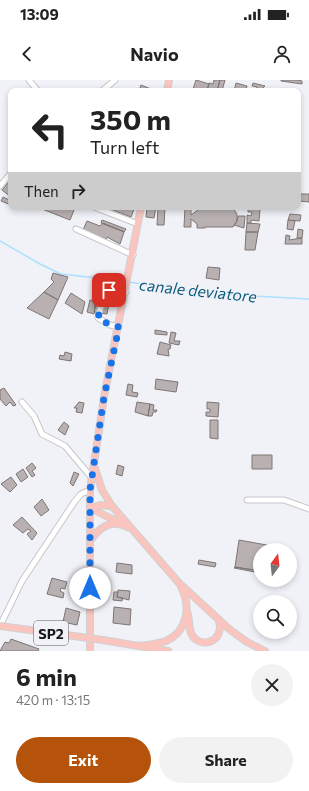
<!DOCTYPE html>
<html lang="en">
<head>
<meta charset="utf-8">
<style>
  :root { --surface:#fff; --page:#f2f2f2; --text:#222; --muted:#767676; --accent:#b45309 }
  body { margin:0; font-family:Commissioner,sans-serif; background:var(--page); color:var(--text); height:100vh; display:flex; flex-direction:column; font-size:15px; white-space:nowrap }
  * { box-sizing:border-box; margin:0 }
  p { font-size:13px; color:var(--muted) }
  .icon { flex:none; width:22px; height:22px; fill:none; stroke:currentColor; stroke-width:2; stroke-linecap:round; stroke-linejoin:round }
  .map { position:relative; height:571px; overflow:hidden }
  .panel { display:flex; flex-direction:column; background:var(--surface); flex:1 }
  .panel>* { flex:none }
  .top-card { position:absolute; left:8px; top:8px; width:293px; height:122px; border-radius:8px; box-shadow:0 2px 6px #0003; background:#fff; color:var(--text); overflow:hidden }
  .needle { width:26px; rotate:15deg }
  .buttons { position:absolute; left:253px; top:463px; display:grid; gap:8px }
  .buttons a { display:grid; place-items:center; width:44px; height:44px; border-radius:50%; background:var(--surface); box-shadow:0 2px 6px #0003; font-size:20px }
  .pin { position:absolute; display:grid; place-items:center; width:34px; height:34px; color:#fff; margin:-17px; border-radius:8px; box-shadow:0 2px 6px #0006 }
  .me { position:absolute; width:44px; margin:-22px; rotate:0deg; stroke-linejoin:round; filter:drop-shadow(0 0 3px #0008) }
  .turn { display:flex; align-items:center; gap:14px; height:84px; padding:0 16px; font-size:18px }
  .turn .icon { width:52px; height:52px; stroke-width:2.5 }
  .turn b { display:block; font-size:28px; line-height:34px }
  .then { display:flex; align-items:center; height:38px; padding:0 16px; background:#0003; gap:8px; font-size:15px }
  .round { display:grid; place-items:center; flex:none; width:42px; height:42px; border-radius:21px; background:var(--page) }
  .overview { display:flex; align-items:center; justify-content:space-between; height:68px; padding:0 16px }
  h1 { font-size:24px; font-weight:700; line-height:30px }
  .action { display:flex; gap:8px; margin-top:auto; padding:8px 16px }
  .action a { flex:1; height:46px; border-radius:24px; background:var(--accent); color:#fff; font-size:16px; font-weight:700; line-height:46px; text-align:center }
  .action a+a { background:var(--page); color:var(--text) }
  .status { display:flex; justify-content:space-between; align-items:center; height:28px; padding:0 20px; background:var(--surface); direction:ltr }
  .status svg { height:11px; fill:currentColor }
  header { display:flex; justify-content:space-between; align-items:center; height:52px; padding:0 16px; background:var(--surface); font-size:18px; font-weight:700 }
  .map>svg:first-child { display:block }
</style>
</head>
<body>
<div class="status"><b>13:09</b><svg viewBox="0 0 49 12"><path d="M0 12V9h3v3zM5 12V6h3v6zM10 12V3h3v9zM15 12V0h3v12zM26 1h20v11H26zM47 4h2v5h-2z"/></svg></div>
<header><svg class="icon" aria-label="back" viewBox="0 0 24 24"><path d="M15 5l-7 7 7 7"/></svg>Navio<svg class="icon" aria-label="person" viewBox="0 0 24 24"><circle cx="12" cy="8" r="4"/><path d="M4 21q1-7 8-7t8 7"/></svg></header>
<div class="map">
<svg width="309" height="571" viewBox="0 0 309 571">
  <rect width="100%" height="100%" fill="#f1f2f8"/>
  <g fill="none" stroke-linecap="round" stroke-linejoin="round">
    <!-- stream -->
    <path stroke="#abe0fe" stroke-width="1.5" d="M 0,161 L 40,184 L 61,194 L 125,201
      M 129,202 L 202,213 L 309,219"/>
  </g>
  <!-- building -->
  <path fill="#b9b1b1" stroke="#7d7675" d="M 196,0 L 209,4 L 207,11 L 193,9 Z
    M 214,0 L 220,0 L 217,11 L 207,10 L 209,3 L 213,4 Z
    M 220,0 L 225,0 L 222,11 L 217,11 Z
    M 281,0 L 297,0 L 302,1 L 302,4 L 281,1 Z
    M 236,3 L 247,6 L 246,10 L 234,11 Z
    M 253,3 L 265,6 L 260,11 L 256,11 L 257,7 L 252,6 Z
    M 141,5 L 156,11 L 139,11 Z
    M 8,103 L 11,104 L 11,117 L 2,110 Z
    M 298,114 L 309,114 L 309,122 L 298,121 Z
    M 3,117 L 11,121 L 11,125 L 1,121 Z
    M 37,127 L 68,127 L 74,130 L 70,140 Z
    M 105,127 L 135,127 L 131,137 Z
    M 147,127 L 156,127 L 154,138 L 146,137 Z
    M 158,127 L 165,128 L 164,145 L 157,145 Z
    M 185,127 L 191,127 L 191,135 L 198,130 L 198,127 L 233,128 L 237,134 L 237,141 L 233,147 L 205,147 L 205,148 L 197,148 L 197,144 L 191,139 L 191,147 L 184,147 Z
    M 248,127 L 260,129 L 259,141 L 251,140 L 251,143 L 247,143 L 247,135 L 251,136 L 252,132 L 248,132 Z
    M 290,134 L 301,135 L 300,141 L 288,140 Z
    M 238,136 L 245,136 L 244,148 L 234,145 L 237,141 Z
    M 102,140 L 126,149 L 124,152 L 101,143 Z
    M 288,140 L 295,141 L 293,150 L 287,149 Z
    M 87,141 L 100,146 L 103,143 L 123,151 L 124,152 L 120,164 L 107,157 L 106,159 L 83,150 Z
    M 247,143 L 260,144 L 258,152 L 246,152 Z
    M 298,149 L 303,150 L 302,158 L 297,158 Z
    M 246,152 L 258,152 L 255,170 L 245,170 Z
    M 286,155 L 290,156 L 289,160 L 302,158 L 302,164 L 285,164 Z
    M 208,187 L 220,188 L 219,200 L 206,198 Z
    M 53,193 L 68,197 L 58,220 L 44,212 L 54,202 L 51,199 Z
    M 44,212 L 58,220 L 49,239 L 27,228 Z
    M 71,213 L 85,222 L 82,234 L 65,223 Z
    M 90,220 L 96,221 L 94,234 L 87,232 Z
    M 96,221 L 109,223 L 107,234 L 94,232 Z
    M 155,250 L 167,252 L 167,255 L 155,254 Z
    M 171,252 L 176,253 L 174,261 L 180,261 L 179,265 L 169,263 Z
    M 160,262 L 171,265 L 170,269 L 168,269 L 169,276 L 157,274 Z
    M 65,272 L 72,274 L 71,281 L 59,279 L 60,275 L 64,276 Z
    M 156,299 L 178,302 L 176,312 L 155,309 Z
    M 128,304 L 133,305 L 132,312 L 138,313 L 137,317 L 126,315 Z
    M 4,308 L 16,325 L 13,326 L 10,322 L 6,326 L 0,319 L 0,310 Z
    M 79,322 L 84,323 L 82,333 L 76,332 L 77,328 L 74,328 Z
    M 137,322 L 150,324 L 148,336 L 135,332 Z
    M 207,322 L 219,323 L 218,337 L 206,336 L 206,332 L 210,332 L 210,329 L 207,329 Z
    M 150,324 L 154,325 L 153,330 L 157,330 L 156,332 L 153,332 L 152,336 L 148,336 Z
    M 210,340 L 218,340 L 218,359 L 210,358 Z
    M 64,342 L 69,346 L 65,355 L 58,350 Z
    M 252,375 L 272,375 L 272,389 L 252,389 Z
    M 32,383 L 36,388 L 32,391 L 35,395 L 32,397 L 26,388 Z
    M 118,385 L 124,387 L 122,396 L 116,394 Z
    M 23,389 L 28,397 L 21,402 L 16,394 Z
    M 74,392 L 79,394 L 73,406 L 70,403 Z
    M 11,397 L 17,405 L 10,412 L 1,404 Z
    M 42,419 L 49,430 L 41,436 L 34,427 Z
    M 22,437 L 37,453 L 32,460 L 27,454 L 31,451 L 28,449 L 23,453 L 13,445 Z
    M 239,460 L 283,468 L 282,470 L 260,470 L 260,491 L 235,487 Z
    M 199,480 L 216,483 L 215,487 L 198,484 Z
    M 117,483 L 132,485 L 132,494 L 116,492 Z
    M 235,487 L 260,491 L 260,493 L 234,488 Z
    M 52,498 L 67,502 L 65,509 L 61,508 L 60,511 L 64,513 L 63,518 L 47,514 Z
    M 118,510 L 130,511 L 129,520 L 117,517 Z
    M 114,512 L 118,512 L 117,517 L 123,518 L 122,521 L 113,520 Z
    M 114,527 L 131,529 L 130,545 L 113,543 Z
    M 66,528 L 80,532 L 77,545 L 63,542 Z
    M 11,559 L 39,569 L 38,571 L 0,571 L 5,562 L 9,563 Z"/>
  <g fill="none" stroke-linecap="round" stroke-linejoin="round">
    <defs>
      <path id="minor" d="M 29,0 L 38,11
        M 102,11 L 115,0
        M 0,106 L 11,93
        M 94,127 L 138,144
        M 76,149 L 133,175
        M 119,247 L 110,245 L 98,238 L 102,222 L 109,210 L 126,212
        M 22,322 L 34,336 L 42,354 L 65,366 L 92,398
        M 247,420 L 284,420 L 309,429
        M 0,546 L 22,501 L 75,421 L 81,414 L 90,410"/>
      <path id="major" d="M 167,11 L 169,0
        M 95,388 L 102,410 L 112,426 L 179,503 L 229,549 L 247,562 L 265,571
        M 90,428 L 120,443
        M 90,428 L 100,425 L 112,426
        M 90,461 C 100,447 110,439 128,447
        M 188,534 C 189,540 189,547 191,553 C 198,570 225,563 219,541
        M 103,560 L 168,571
        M 138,566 C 147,565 157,564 166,561 C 188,551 191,526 181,507
        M 90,571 L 90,410 L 104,317 L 141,127"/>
    </defs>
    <!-- minor casing -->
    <use href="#minor" stroke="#c6c7ce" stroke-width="7"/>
    <!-- major casing -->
    <use href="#major" stroke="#d0d1d1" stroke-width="8"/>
    <!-- minor -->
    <use href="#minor" stroke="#fff" stroke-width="5"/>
    <!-- major -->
    <use href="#major" stroke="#fac5be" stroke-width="6"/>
    <defs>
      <path id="major-bridge" d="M 0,546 L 103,560"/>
    </defs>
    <!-- major-bridge casing -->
    <use href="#major-bridge" stroke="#d0d1d1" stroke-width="8" stroke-linecap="butt"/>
    <!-- major-bridge -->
    <use href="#major-bridge" stroke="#fac5be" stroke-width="6"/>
  </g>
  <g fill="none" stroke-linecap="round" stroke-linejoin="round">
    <!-- route -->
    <path stroke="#1a73e8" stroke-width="7" stroke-dasharray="0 12.6" d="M 90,508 L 90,410 L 104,317 L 119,247 L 110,245 L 98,238 L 102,222 L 109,210"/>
  </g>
  <g text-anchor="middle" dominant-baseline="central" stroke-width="3" stroke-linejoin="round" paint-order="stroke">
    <!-- shield labels -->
    <rect fill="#f1f2f8" stroke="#58595c" stroke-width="1" x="34" y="541" width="34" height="24" rx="3"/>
    <g font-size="14" font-weight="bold" fill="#161719">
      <text x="51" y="553">SP2</text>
    </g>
    <!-- water labels -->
    <g font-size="16" font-style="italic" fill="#0d5b7b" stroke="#f1f2f8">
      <text transform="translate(198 210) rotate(6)">canale deviatore</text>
    </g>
  </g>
</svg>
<div class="buttons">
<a><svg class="needle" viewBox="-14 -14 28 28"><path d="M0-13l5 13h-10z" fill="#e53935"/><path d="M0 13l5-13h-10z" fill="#767676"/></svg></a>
<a><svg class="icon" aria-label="search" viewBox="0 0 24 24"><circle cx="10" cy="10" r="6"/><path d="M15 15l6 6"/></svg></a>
</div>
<div class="pin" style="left:109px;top:210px;background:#d93025"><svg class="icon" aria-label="arrive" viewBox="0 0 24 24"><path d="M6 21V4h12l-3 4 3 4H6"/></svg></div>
<svg class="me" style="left:90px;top:508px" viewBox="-20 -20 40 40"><circle r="19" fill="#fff"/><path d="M0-13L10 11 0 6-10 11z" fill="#1a73e8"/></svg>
<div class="top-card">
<div class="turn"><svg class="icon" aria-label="left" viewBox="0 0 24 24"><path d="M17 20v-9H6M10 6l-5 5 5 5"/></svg><div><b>350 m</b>Turn left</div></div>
<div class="then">Then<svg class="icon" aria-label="right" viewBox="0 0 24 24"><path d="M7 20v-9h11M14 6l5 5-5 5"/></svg></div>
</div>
</div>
<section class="panel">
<div class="overview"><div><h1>6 min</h1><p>420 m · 13:15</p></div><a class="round"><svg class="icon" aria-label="close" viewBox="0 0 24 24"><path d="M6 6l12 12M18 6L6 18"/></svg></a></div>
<div class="action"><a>Exit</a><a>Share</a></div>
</section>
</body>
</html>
